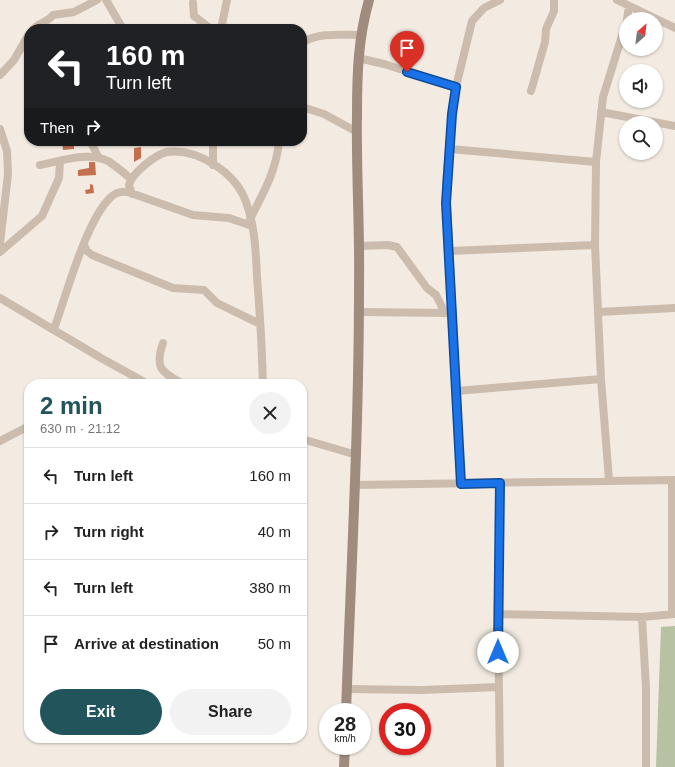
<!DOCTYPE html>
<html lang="en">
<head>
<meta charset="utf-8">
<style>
  :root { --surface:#fff; --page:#f2f2f2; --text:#222; --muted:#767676; --line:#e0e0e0; --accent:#21555b }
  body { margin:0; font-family:Arial,sans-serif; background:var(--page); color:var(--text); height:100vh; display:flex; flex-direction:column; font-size:15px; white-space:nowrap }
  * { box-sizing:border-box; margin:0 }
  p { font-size:13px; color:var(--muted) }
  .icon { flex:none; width:22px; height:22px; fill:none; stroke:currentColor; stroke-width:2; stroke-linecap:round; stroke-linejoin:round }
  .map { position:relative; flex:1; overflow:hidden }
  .panel { position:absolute; left:24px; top:379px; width:283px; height:364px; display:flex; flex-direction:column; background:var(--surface); border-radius:16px; box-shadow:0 1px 3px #0004 }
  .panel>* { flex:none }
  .top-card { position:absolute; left:24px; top:24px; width:283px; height:122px; border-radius:16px; box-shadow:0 1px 3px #0004; background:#202124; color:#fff; overflow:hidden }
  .needle { width:26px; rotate:28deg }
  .buttons { position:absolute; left:619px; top:12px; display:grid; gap:8px }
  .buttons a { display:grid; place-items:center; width:44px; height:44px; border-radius:50%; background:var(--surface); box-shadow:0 1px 3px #0004; font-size:20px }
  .speed { position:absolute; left:319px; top:703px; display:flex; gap:8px; font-size:20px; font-weight:700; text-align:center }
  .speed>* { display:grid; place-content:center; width:52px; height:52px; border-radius:50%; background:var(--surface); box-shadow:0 1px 3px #0004; line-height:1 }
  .speed small { font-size:10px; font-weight:400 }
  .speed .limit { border:6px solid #d22; background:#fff; color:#111 }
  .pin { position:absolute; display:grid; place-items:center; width:34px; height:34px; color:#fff; margin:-41px -17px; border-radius:50% 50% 50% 0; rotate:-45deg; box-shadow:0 0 4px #0007 }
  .pin .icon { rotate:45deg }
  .me { position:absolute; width:44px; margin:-22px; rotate:0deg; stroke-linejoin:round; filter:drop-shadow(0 0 3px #0008) }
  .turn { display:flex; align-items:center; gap:14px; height:84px; padding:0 16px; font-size:18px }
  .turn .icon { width:52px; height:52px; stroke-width:2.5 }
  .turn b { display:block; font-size:28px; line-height:34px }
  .then { display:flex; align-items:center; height:38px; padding:0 16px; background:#0003; gap:8px; font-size:15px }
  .round { display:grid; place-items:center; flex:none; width:42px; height:42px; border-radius:21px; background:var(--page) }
  .head { display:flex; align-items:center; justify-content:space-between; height:68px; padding:0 16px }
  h1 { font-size:24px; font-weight:800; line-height:30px; color:var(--accent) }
  .primary-button { display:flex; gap:8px; margin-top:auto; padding:8px 16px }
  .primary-button a { flex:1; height:46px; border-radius:24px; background:var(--accent); color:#fff; font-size:16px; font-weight:800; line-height:46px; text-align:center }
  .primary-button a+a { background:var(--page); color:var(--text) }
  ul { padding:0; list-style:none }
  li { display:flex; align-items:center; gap:12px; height:56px; padding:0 16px; border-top:1px solid var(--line) }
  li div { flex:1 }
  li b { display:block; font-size:15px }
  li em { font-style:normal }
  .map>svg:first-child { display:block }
</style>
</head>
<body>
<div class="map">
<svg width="675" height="767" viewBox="0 0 675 767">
  <rect width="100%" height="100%" fill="#f3ebe1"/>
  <!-- green -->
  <path fill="#b6c2a1" d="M 675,626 L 675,767 L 656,767 L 661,627 Z"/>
  <!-- building -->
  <path fill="#c4704f" d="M 62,141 L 74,141 L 74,149 L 63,150 Z
    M 141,147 L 141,158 L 134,162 L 134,148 Z
    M 89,162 L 95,162 L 96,175 L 78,176 L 78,170 L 89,168 Z
    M 90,184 L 93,185 L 94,193 L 86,194 L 85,190 L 90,189 Z"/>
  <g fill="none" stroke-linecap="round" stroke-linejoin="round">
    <!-- street -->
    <path stroke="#ccbcad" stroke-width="8" d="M 106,0 L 123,29
      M 617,0 L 675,28
      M 193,3 L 194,16 L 211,29
      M 627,19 L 629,6
      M 33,29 C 40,22 48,22 53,15 L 74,12 L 97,0
      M 221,29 L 227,0
      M 302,43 C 317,32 343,35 361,35
      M 358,58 L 384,64 L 456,87
      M 0,75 L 14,60 L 29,34
      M 531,91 L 545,42 L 546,29 L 554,11 L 554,0
      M 302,107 L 324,114 L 357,132
      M 601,112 L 675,126
      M 0,129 L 7,151 L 8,174 L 0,243
      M 90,141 L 99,158
      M 213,141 L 213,165
      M 450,149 L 596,162
      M 40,165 C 61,161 88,151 108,161 C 116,166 124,173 131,179
      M 132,194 L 129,185 C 131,174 156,154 167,152 C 198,148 236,173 246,202 C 255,226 256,253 257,277 C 260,313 262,348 263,384
      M 250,219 C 263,194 277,169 279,141
      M 84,245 L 87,251 L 92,255 L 173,288 L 204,290 L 217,303 L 260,324
      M 359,246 L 388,245 L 397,247 L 427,288 L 436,295 L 445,313
      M 449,251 L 595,245
      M 0,252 L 42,216 L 59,178 L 60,161
      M 0,298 L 101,358 L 148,384
      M 359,312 L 448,313
      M 599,312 L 675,308
      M 54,329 C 66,296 86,220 111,197 C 116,192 122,191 128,192 L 193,215 L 229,218 L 252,226
      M 163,343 C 154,369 162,372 183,384
      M 456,391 L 601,379
      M 302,439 L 357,455
      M 0,441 L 29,426
      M 609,480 L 601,379 L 595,245 L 596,162 L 603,97 L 626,23
      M 672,480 L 672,614
      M 461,484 L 446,184 L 452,114 L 456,87 L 472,21 L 484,8 L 500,0
      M 356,485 L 675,480
      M 498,614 L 642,617 L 675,614
      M 642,617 L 646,688 L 646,767
      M 347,689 L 422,690 L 499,687
      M 500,767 L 498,614 L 500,483"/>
    <!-- secondary -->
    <path stroke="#9f8c7e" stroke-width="10" d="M 346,712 C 351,570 359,428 359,286 C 360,228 356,171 357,114 C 357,75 358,38 369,0
      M 344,767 L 345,746"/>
  </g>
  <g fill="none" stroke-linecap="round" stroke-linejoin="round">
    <defs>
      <path id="route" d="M 407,72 L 456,87 L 452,114 L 446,203 L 461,484 L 500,483 L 498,652"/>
    </defs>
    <!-- route casing -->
    <use href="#route" stroke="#114b97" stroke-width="10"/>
    <!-- route -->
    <use href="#route" stroke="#1a73e8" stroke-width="7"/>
  </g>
</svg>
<div class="buttons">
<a><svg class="needle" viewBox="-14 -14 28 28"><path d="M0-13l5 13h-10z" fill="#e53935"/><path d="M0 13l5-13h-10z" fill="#767676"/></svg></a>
<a><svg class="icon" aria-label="sound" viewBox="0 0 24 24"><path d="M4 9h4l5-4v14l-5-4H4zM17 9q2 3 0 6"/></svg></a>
<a><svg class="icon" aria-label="search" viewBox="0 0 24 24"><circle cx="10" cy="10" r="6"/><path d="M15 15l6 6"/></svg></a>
</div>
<div class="speed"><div>28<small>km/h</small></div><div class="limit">30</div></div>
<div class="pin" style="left:407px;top:72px;background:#d93025"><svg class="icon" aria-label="arrive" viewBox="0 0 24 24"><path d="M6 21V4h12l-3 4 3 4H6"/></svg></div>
<svg class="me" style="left:498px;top:652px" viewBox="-20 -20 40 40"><circle r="19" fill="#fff"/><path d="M0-13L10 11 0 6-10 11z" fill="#1a73e8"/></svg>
<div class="top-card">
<div class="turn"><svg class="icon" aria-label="left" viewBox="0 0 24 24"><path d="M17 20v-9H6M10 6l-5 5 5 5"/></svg><div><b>160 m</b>Turn left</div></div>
<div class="then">Then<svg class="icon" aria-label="right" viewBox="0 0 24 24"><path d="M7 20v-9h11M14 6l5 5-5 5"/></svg></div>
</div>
<section class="panel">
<div class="head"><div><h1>2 min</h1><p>630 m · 21:12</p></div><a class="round"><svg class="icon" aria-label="close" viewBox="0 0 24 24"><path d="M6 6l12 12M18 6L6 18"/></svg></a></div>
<ul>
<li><svg class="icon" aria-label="left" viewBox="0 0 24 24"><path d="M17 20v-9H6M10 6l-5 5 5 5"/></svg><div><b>Turn left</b></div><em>160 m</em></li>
<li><svg class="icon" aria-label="right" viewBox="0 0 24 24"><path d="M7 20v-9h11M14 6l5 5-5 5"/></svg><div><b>Turn right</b></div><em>40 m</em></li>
<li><svg class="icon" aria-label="left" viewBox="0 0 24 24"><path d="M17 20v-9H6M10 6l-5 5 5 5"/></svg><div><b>Turn left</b></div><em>380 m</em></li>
<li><svg class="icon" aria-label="arrive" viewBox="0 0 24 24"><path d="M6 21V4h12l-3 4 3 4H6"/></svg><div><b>Arrive at destination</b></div><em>50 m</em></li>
</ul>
<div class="primary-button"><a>Exit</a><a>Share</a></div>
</section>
</div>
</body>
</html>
